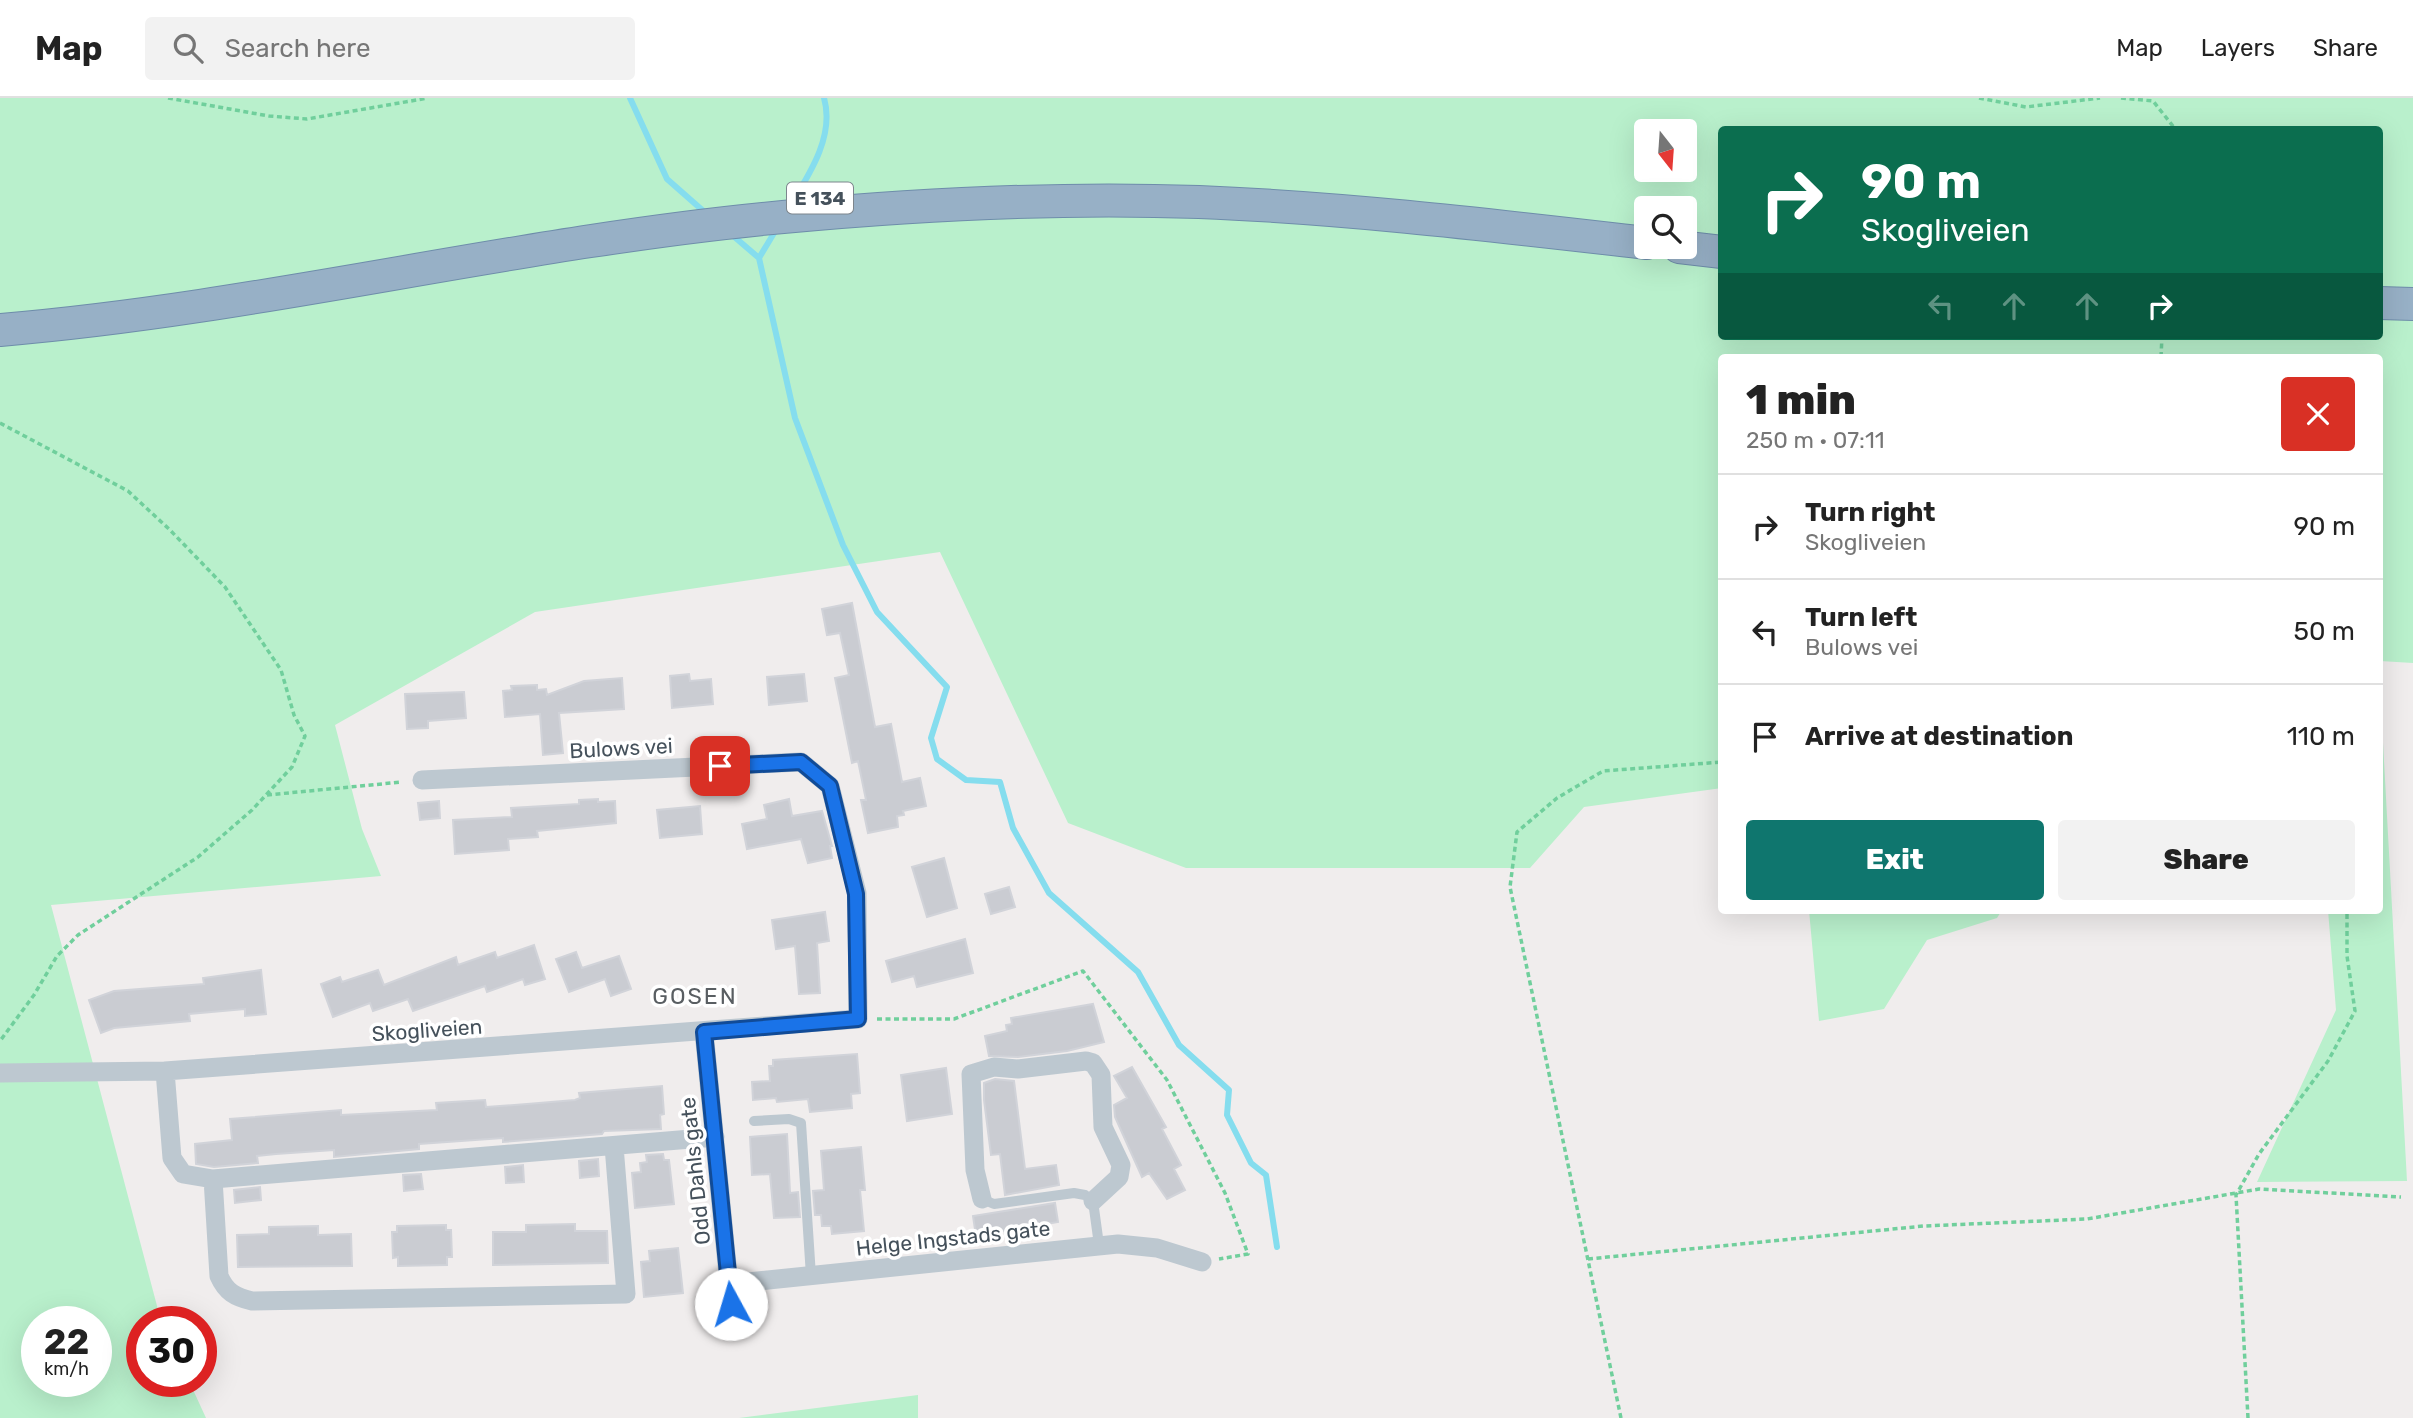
<!DOCTYPE html>
<html lang="en">
<head>
<meta charset="utf-8">
<style>
  :root { --surface:#fff; --page:#f2f2f2; --text:#222; --muted:#767676; --line:#e0e0e0; --accent:#0f766e }
  body { margin:0; font-family:Rubik,sans-serif; background:var(--page); color:var(--text); height:100vh; display:flex; flex-direction:column; font-size:26px; white-space:nowrap }
  * { box-sizing:border-box; margin:0 }
  p { font-size:23px; color:var(--muted) }
  .icon { flex:none; width:38px; height:38px; fill:none; stroke:currentColor; stroke-width:2; stroke-linecap:round; stroke-linejoin:round }
  .map { position:relative; flex:1; overflow:hidden }
  .side { position:absolute; left:1718px; top:256px; width:665px; height:560px; display:flex; flex-direction:column; background:var(--surface); border-radius:7px; box-shadow:0 7px 28px #0002 }
  .side>* { flex:none }
  .banner { position:absolute; left:1718px; top:28px; width:665px; height:214px; border-radius:7px; box-shadow:0 7px 28px #0002; background:#0b6e4f; color:#fff; overflow:hidden }
  .needle { width:46px; rotate:163deg }
  .tools { position:absolute; left:1634px; top:21px; display:grid; gap:14px }
  .tools a { display:grid; place-items:center; width:63px; height:63px; border-radius:7px; background:var(--surface); box-shadow:0 7px 28px #0002; font-size:35px }
  .speed { position:absolute; left:21px; top:1208px; display:flex; gap:14px; font-size:35px; font-weight:700; text-align:center }
  .speed>* { display:grid; place-content:center; width:91px; height:91px; border-radius:50%; background:var(--surface); box-shadow:0 7px 28px #0002; line-height:1 }
  .speed small { font-size:18px; font-weight:400 }
  .speed .limit { border:10px solid #d22; background:#fff; color:#111 }
  .pin { position:absolute; display:grid; place-items:center; width:60px; height:60px; color:#fff; margin:-30px; border-radius:14px; box-shadow:0 4px 10px #0006 }
  .me { position:absolute; width:77px; margin:-38px; rotate:354deg; stroke-linejoin:round; filter:drop-shadow(0 0 5px #0008) }
  .turn { display:flex; align-items:center; gap:24px; height:147px; padding:0 28px; font-size:32px }
  .turn .icon { width:91px; height:91px; stroke-width:2.5 }
  .turn b { display:block; font-size:49px; line-height:60px }
  .lanes { display:flex; align-items:center; height:66px; padding:0 28px; background:#0003; justify-content:center; gap:35px; direction:ltr }
  .lanes .off { opacity:.35 }
  .round { display:grid; place-items:center; flex:none; width:74px; height:74px; border-radius:7px; background:var(--page) }
  .headline { display:flex; align-items:center; justify-content:space-between; height:119px; padding:0 28px }
  h1 { font-size:42px; font-weight:800; line-height:52px }
  .primary-button { display:flex; gap:14px; margin-top:auto; padding:14px 28px }
  .primary-button a { flex:1; height:80px; border-radius:7px; background:var(--accent); color:#fff; font-size:28px; font-weight:800; line-height:80px; text-align:center }
  .primary-button a+a { background:var(--page); color:var(--text) }
  ul { padding:0; list-style:none }
  li { display:flex; align-items:center; gap:21px; height:105px; padding:0 28px; border-top:2px solid var(--line) }
  li div { flex:1 }
  li b { display:block; font-size:26px }
  li em { font-style:normal }
  header { display:flex; align-items:center; gap:42px; box-sizing:border-box; height:98px; padding:0 35px; background:var(--surface); border-bottom:2px solid var(--line) }
  header strong { font-size:33px }
  nav { display:flex; gap:38px; margin-inline-start:auto; font-size:24px }
  .search { width:490px; height:63px; background:var(--page); display:flex; align-items:center; gap:18px; box-sizing:border-box; padding:0 24px; border-radius:7px; color:var(--muted); font-size:26px }
  .map>svg:first-child { display:block }
</style>
</head>
<body>
<header>
<strong>Map</strong>
<div class="search"><svg class="icon" aria-label="search" viewBox="0 0 24 24"><circle cx="10" cy="10" r="6"/><path d="M15 15l6 6"/></svg>Search here</div>
<nav><a>Map</a><a>Layers</a><a>Share</a></nav>
</header>
<div class="map">
<svg width="2413" height="1320" viewBox="0 0 2413 1320">
  <rect width="100%" height="100%" fill="#f0eded"/>
  <!-- green -->
  <path fill="#b9f0cc" fill-rule="evenodd" d="M 0,0 L 2413,0 L 2413,565 L 2380,563 L 2380,259 L 1722,259 L 1722,690 L 1584,709 L 1530,770 L 1186,770 L 1068,725 L 940,454 L 535,514 L 335,627 L 362,731 L 381,778 L 51,807 L 161,1223 L 142,1223 L 142,1283 L 189,1283 L 206,1320 L 0,1320 ZM 1722,32 L 2380,32 L 2380,238 L 1722,238 ZM 1647,33 L 1685,33 L 1685,72 L 1647,72 ZM 1647,110 L 1685,110 L 1685,149 L 1647,149 ZM 37,1223 L 96,1223 L 96,1283 L 37,1283 Z
    M 2380,590 L 2407,1083 L 2257,1084 L 2336,912 L 2328,812 L 2380,812 Z
    M 1809,812 L 2002,812 L 1997,820 L 1927,842 L 1884,911 L 1819,923 Z
    M 918,1297 L 918,1320 L 739,1320 Z"/>
  <g fill="none" stroke-linecap="round" stroke-linejoin="round">
    <!-- stream -->
    <path stroke="#85ddee" stroke-width="6" d="M 630,0 L 667,81 L 709,118
      M 790,108 C 809,77 835,38 824,0
      M 777,130 L 759,160 L 795,320 L 843,447 L 877,514 L 947,589 L 931,640 L 937,661 L 966,682 L 1000,684 L 1013,730 L 1049,795 L 1138,874 L 1179,947 L 1229,992 L 1227,1017 L 1251,1065 L 1266,1077 L 1277,1149
      M 731,136 L 759,160"/>
  </g>
  <!-- building -->
  <path fill="#caccd2" stroke="#d1d3d9" stroke-width="2" d="M 852,505 L 875,629 L 891,626 L 902,684 L 920,680 L 926,708 L 903,713 L 904,717 L 897,718 L 898,729 L 868,735 L 861,702 L 866,702 L 858,663 L 852,665 L 835,580 L 849,577 L 840,535 L 827,537 L 822,511 Z
    M 689,576 L 690,583 L 711,581 L 713,606 L 672,610 L 670,578 Z
    M 804,576 L 807,603 L 769,607 L 767,579 Z
    M 622,580 L 624,611 L 559,615 L 563,655 L 543,657 L 540,616 L 505,619 L 503,593 L 512,592 L 511,588 L 537,587 L 537,592 L 546,591 L 547,597 L 584,583 Z
    M 464,594 L 466,620 L 428,623 L 428,630 L 407,631 L 405,596 Z
    M 598,701 L 598,704 L 615,703 L 616,725 L 537,733 L 538,739 L 508,741 L 509,752 L 455,756 L 453,722 L 512,719 L 511,710 L 579,706 L 579,702 Z
    M 789,701 L 792,718 L 822,713 L 832,748 L 830,748 L 832,760 L 808,765 L 801,741 L 747,751 L 742,726 L 767,721 L 764,707 Z
    M 439,703 L 440,720 L 420,722 L 418,705 Z
    M 700,708 L 702,736 L 660,740 L 657,712 Z
    M 944,760 L 957,810 L 927,819 L 912,769 Z
    M 1009,789 L 1015,809 L 991,816 L 985,796 Z
    M 825,814 L 829,843 L 817,845 L 820,895 L 799,896 L 795,848 L 776,851 L 772,822 Z
    M 965,841 L 973,875 L 917,889 L 914,878 L 892,884 L 886,863 Z
    M 534,847 L 545,881 L 525,887 L 523,881 L 487,894 L 485,888 L 413,913 L 408,901 L 373,913 L 370,905 L 333,919 L 321,886 L 340,879 L 342,884 L 378,872 L 384,887 L 456,859 L 458,867 L 495,854 L 497,860 Z
    M 576,854 L 582,870 L 619,858 L 631,891 L 611,898 L 605,881 L 569,894 L 556,861 Z
    M 261,872 L 266,916 L 245,918 L 245,911 L 189,916 L 190,923 L 114,930 L 101,935 L 89,902 L 114,893 L 204,886 L 203,880 Z
    M 1093,906 L 1104,944 L 1067,953 L 1018,959 L 989,958 L 985,938 L 1007,933 L 1006,927 L 1012,926 L 1011,920 Z
    M 857,956 L 860,995 L 851,996 L 852,1010 L 810,1014 L 808,1001 L 777,1004 L 776,1000 L 753,1002 L 752,984 L 770,983 L 769,968 L 773,968 L 773,962 Z
    M 1132,969 L 1166,1029 L 1162,1031 L 1181,1067 L 1174,1071 L 1185,1092 L 1167,1101 L 1149,1075 L 1142,1079 L 1115,1019 L 1114,1007 L 1127,1000 L 1114,978 Z
    M 946,970 L 952,1016 L 907,1023 L 901,977 Z
    M 995,981 L 1014,983 L 1025,1071 L 1056,1067 L 1059,1087 L 1005,1097 L 1000,1056 L 991,1057 L 984,1002 L 984,985 Z
    M 662,988 L 664,1016 L 660,1017 L 661,1031 L 604,1033 L 602,1036 L 503,1044 L 503,1040 L 419,1046 L 419,1051 L 334,1059 L 334,1052 L 276,1056 L 257,1058 L 258,1065 L 214,1069 L 196,1066 L 195,1046 L 232,1042 L 230,1021 L 341,1012 L 341,1017 L 437,1012 L 436,1005 L 485,1002 L 486,1009 L 527,1006 L 575,1002 L 580,1000 L 579,995 Z
    M 787,1036 L 790,1095 L 798,1094 L 800,1119 L 774,1120 L 770,1076 L 752,1077 L 750,1039 Z
    M 861,1049 L 865,1092 L 860,1092 L 864,1133 L 832,1136 L 831,1128 L 822,1128 L 821,1117 L 815,1117 L 813,1093 L 824,1092 L 821,1053 Z
    M 663,1056 L 664,1062 L 669,1062 L 674,1106 L 635,1110 L 632,1075 L 641,1074 L 640,1065 L 647,1064 L 646,1057 Z
    M 598,1061 L 599,1078 L 580,1080 L 579,1063 Z
    M 523,1067 L 524,1084 L 506,1085 L 505,1069 Z
    M 421,1076 L 423,1091 L 404,1093 L 403,1077 Z
    M 260,1089 L 261,1102 L 235,1105 L 234,1092 Z
    M 1055,1105 L 1058,1124 L 976,1138 L 973,1118 Z
    M 575,1126 L 575,1133 L 607,1133 L 608,1165 L 493,1167 L 493,1134 L 526,1134 L 526,1127 Z
    M 446,1127 L 446,1132 L 451,1132 L 452,1159 L 447,1159 L 447,1167 L 398,1168 L 398,1159 L 393,1160 L 392,1134 L 397,1134 L 397,1128 Z
    M 318,1128 L 318,1137 L 351,1136 L 352,1168 L 238,1169 L 237,1137 L 269,1136 L 269,1129 Z
    M 678,1150 L 683,1195 L 644,1199 L 641,1164 L 650,1163 L 649,1153 Z"/>
  <g fill="none" stroke-linecap="round" stroke-linejoin="round">
    <defs>
      <path id="trunk" d="M 1679,149 L 1722,154
        M 2380,205 L 2413,206
        M 0,232 C 263,210 520,143 783,119 C 921,106 1060,99 1199,104 C 1349,110 1498,128 1647,145"/>
    </defs>
    <!-- trunk casing -->
    <use href="#trunk" stroke="#6e8daa" stroke-width="34"/>
    <!-- path -->
    <path stroke="#70cf9c" stroke-width="3.5" stroke-dasharray="5 3.5" stroke-linecap="butt" d="M 168,0 L 269,18 L 307,21 L 428,0
      M 1979,0 L 2026,9 L 2100,0
      M 2121,0 L 2153,3 L 2176,32
      M 2161,259 L 2162,238
      M 0,325 L 128,393 L 170,432 L 225,489 L 281,572 L 294,617 L 305,638 L 292,669 L 252,712 L 198,759 L 78,837 L 57,858 L 34,897 L 0,943
      M 267,697 L 402,684
      M 877,921 L 954,921 L 1083,873 L 1167,982 L 1225,1095 L 1248,1156 L 1219,1161
      M 1588,1161 L 1924,1128 L 2087,1121 L 2259,1091 L 2401,1099
      M 1621,1320 L 1510,789 L 1517,734 L 1557,700 L 1603,673 L 1722,664
      M 2248,1320 L 2236,1097 L 2259,1056 L 2328,963 L 2355,913 L 2347,858 L 2347,812"/>
    <!-- service -->
    <path stroke="#bdc8d0" stroke-width="10" d="M 754,1023 L 789,1021 L 801,1025 L 811,1178
      M 982,1101 L 994,1106 L 1074,1095 L 1085,1097 L 1093,1103 L 1099,1147"/>
    <!-- minor -->
    <path stroke="#bdc8d0" stroke-width="19" d="M 704,934 L 731,1207
      M 165,973 L 172,1060 L 183,1076 L 213,1081 L 715,1039
      M 0,975 L 165,973 L 858,921 L 857,795 L 830,688 L 801,664 L 422,682
      M 213,1081 L 219,1178 C 226,1194 235,1199 252,1203 L 626,1196 L 614,1048
      M 982,1101 L 975,1072 L 971,976 L 994,969 L 1018,971 L 1086,963 L 1093,965 L 1101,977 L 1103,1029 L 1121,1067 L 1119,1079 L 1093,1103
      M 729,1186 L 1118,1146 L 1157,1150 L 1202,1164"/>
    <!-- trunk -->
    <use href="#trunk" stroke="#97b0c6" stroke-width="32"/>
  </g>
  <g fill="none" stroke-linecap="round" stroke-linejoin="round">
    <defs>
      <path id="route" d="M 720,668 L 801,664 L 830,688 L 856,796 L 858,921 L 704,934 L 731,1206"/>
    </defs>
    <!-- route casing -->
    <use href="#route" stroke="#114b97" stroke-width="18"/>
    <!-- route -->
    <use href="#route" stroke="#1a73e8" stroke-width="12"/>
  </g>
  <g text-anchor="middle" dominant-baseline="central" stroke-width="7" stroke-linejoin="round" paint-order="stroke">
    <!-- shield labels -->
    <rect fill="#fff" stroke="#7d858c" stroke-width="2" x="787" y="84.5" width="66" height="31" rx="5"/>
    <g font-size="19" font-weight="bold" fill="#45515b">
      <text x="820" y="100">E 134</text>
    </g>
    <!-- street labels -->
    <g font-size="21" fill="#45515b" stroke="#fff">
      <text transform="translate(621 650) rotate(-3)">Bulows vei</text>
      <text transform="translate(427 932) rotate(-4)">Skogliveien</text>
      <text transform="translate(695 1073) rotate(-96)">Odd Dahls gate</text>
      <text transform="translate(953 1140) rotate(-6)">Helge Ingstads gate</text>
    </g>
    <!-- neighbourhood labels -->
    <g font-size="23" letter-spacing="2" fill="#595e62" stroke="#fff">
      <text x="695" y="898">GOSEN</text>
    </g>
  </g>
</svg>
<div class="tools">
<a><svg class="needle" viewBox="-14 -14 28 28"><path d="M0-13l5 13h-10z" fill="#e53935"/><path d="M0 13l5-13h-10z" fill="#767676"/></svg></a>
<a><svg class="icon" aria-label="search" viewBox="0 0 24 24"><circle cx="10" cy="10" r="6"/><path d="M15 15l6 6"/></svg></a>
</div>
<div class="speed"><div>22<small>km/h</small></div><div class="limit">30</div></div>
<div class="pin" style="left:720px;top:668px;background:#d93025"><svg class="icon" aria-label="arrive" viewBox="0 0 24 24"><path d="M6 21V4h12l-3 4 3 4H6"/></svg></div>
<svg class="me" style="left:731px;top:1206px" viewBox="-20 -20 40 40"><circle r="19" fill="#fff"/><path d="M0-13L10 11 0 6-10 11z" fill="#1a73e8"/></svg>
<div class="banner">
<div class="turn"><svg class="icon" aria-label="right" viewBox="0 0 24 24"><path d="M7 20v-9h11M14 6l5 5-5 5"/></svg><div><b>90 m</b>Skogliveien</div></div>
<div class="lanes"><svg class="icon off" aria-label="left" viewBox="0 0 24 24"><path d="M17 20v-9H6M10 6l-5 5 5 5"/></svg><svg class="icon off" aria-label="ahead" viewBox="0 0 24 24"><path d="M12 20V5M6 11l6-6 6 6"/></svg><svg class="icon off" aria-label="ahead" viewBox="0 0 24 24"><path d="M12 20V5M6 11l6-6 6 6"/></svg><svg class="icon" aria-label="right" viewBox="0 0 24 24"><path d="M7 20v-9h11M14 6l5 5-5 5"/></svg></div>
</div>
<section class="side">
<div class="headline"><div><h1>1 min</h1><p>250 m · 07:11</p></div><a class="round" style="background:#d93025;color:#fff"><svg class="icon" aria-label="close" viewBox="0 0 24 24"><path d="M6 6l12 12M18 6L6 18"/></svg></a></div>
<ul>
<li><svg class="icon" aria-label="right" viewBox="0 0 24 24"><path d="M7 20v-9h11M14 6l5 5-5 5"/></svg><div><b>Turn right</b><p>Skogliveien</p></div><em>90 m</em></li>
<li><svg class="icon" aria-label="left" viewBox="0 0 24 24"><path d="M17 20v-9H6M10 6l-5 5 5 5"/></svg><div><b>Turn left</b><p>Bulows vei</p></div><em>50 m</em></li>
<li><svg class="icon" aria-label="arrive" viewBox="0 0 24 24"><path d="M6 21V4h12l-3 4 3 4H6"/></svg><div><b>Arrive at destination</b></div><em>110 m</em></li>
</ul>
<div class="primary-button"><a>Exit</a><a>Share</a></div>
</section>
</div>
</body>
</html>
